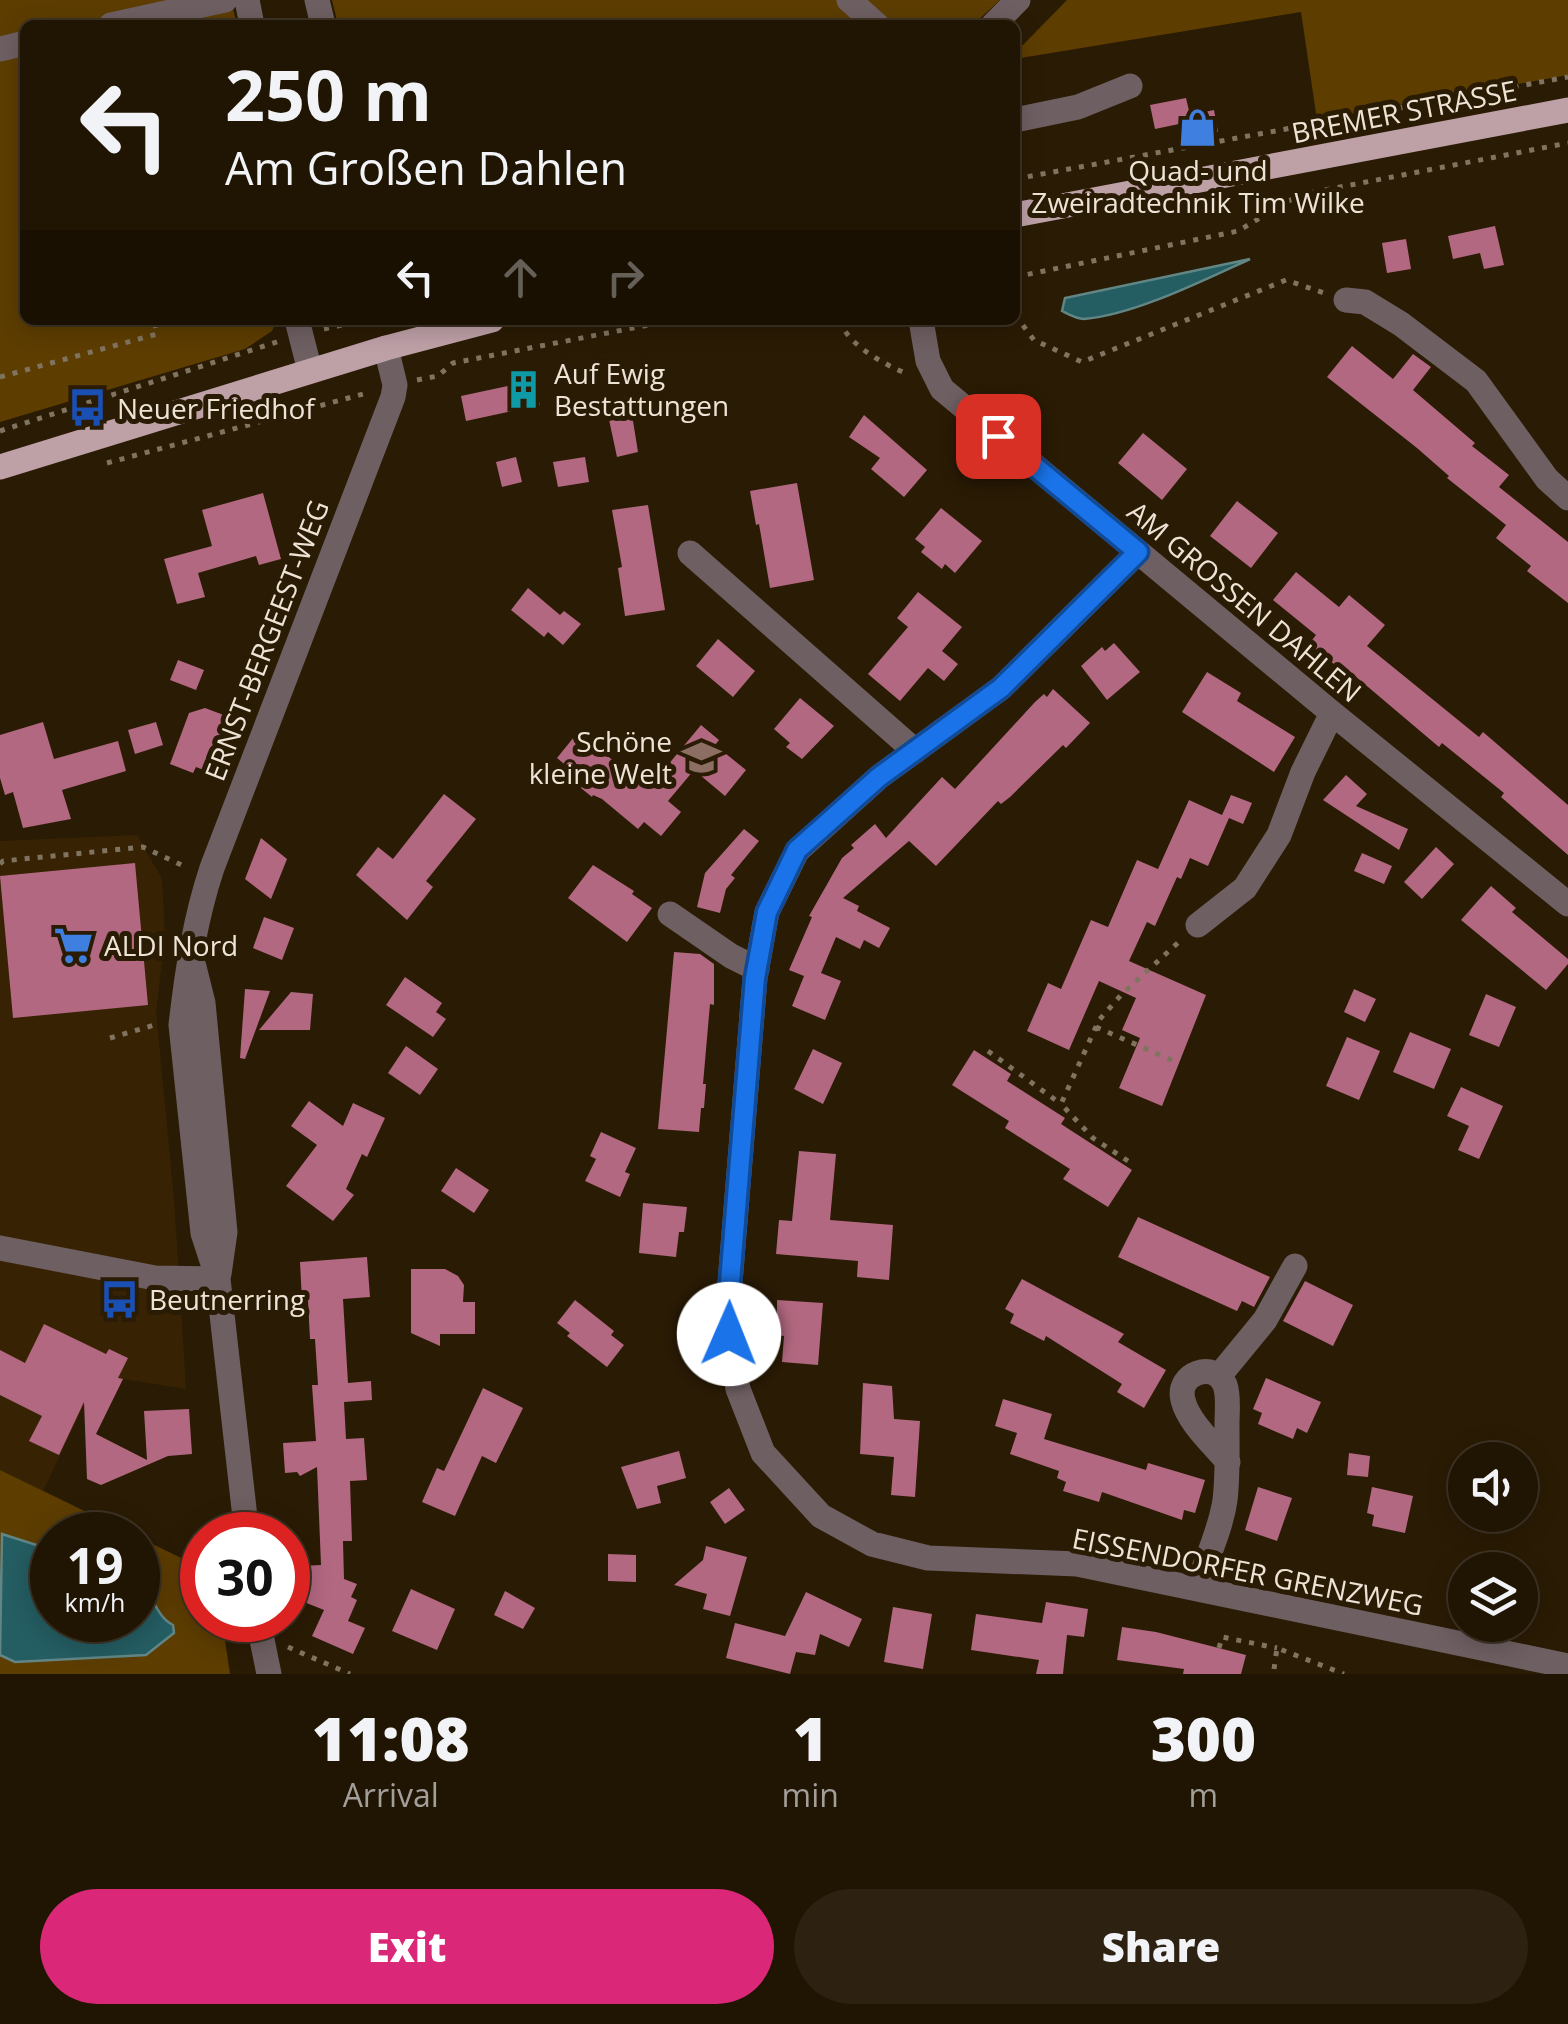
<!DOCTYPE html>
<html lang="en">
<head>
<meta charset="utf-8">
<style>
  :root { --surface:#201403; --page:#2d2112; --text:#f1f3f6; --muted:#a29e9a; --line:#3d3325; --accent:#db2777 }
  body { margin:0; font-family:"Open Sans",sans-serif; background:var(--page); color:var(--text); height:100vh; display:flex; flex-direction:column; font-size:38px; white-space:nowrap }
  * { box-sizing:border-box; margin:0 }
  p { font-size:32px; color:var(--muted) }
  .icon { flex:none; width:55px; height:55px; fill:none; stroke:currentColor; stroke-width:2; stroke-linecap:round; stroke-linejoin:round }
  .map { position:relative; height:1674px; overflow:hidden }
  .details { display:flex; flex-direction:column; background:var(--surface); flex:1 }
  .details>* { flex:none }
  .hud { position:absolute; left:20px; top:20px; width:1000px; height:305px; border-radius:15px; box-shadow:0 5px 25px #0003,0 0 0 2px var(--line); background:#201403; color:var(--text); overflow:hidden }
  .fabs { position:absolute; left:1448px; top:1442px; display:grid; gap:20px }
  .fabs a { display:grid; place-items:center; width:90px; height:90px; border-radius:50%; background:var(--surface); box-shadow:0 5px 25px #0003,0 0 0 2px var(--line); font-size:50px }
  .speed { position:absolute; left:30px; top:1512px; display:flex; gap:20px; font-size:50px; font-weight:700; text-align:center }
  .speed>* { display:grid; place-content:center; width:130px; height:130px; border-radius:50%; background:var(--surface); box-shadow:0 5px 25px #0003,0 0 0 2px var(--line); line-height:1 }
  .speed small { font-size:25px; font-weight:400 }
  .speed .limit { border:15px solid #d22; background:#fff; color:#111 }
  .pin { position:absolute; display:grid; place-items:center; width:85px; height:85px; color:#fff; margin:-42px; border-radius:20px; box-shadow:0 5px 15px #0006 }
  .me { position:absolute; width:110px; margin:-55px; rotate:1deg; stroke-linejoin:round; filter:drop-shadow(0 0 8px #0008) }
  .turn { display:flex; align-items:center; gap:35px; height:210px; padding:0 40px; font-size:45px }
  .turn .icon { width:130px; height:130px; stroke-width:2.5 }
  .turn b { display:block; font-size:70px; line-height:85px }
  .lanes { display:flex; align-items:center; height:95px; padding:0 40px; background:#0003; justify-content:center; gap:50px; direction:ltr }
  .lanes .off { opacity:.35 }
  .eta { display:flex; justify-content:space-evenly; align-items:center; height:170px; text-align:center }
  .eta b { font-size:60px; font-weight:800; line-height:70px }
  .button { display:flex; gap:20px; margin-top:auto; padding:20px 40px }
  .button a { flex:1; height:115px; border-radius:60px; background:var(--accent); color:#fff; font-size:40px; font-weight:800; line-height:115px; text-align:center }
  .button a+a { background:var(--page); color:var(--text) }
  .map>svg:first-child { display:block }
</style>
</head>
<body>
<div class="map">
<svg width="1568" height="1674" viewBox="0 0 1568 1674">
  <rect width="100%" height="100%" fill="#2a1b04"/>
  <!-- built -->
  <path fill="#372304" d="M 137,835 L 162,879 L 165,938 L 156,1011 L 174,1199 L 186,1389 L 98,1375 L 43,1491 L 0,1470 L 0,841 Z"/>
  <!-- green -->
  <path fill="#5d3d00" d="M 0,0 L 231,0 L 237,25 L 25,25 L 25,320 L 277,320 L 272,331 L 245,349 L 0,422 Z
    M 332,0 L 1000,0 L 973,25 L 338,25 Z
    M 1067,0 L 1568,0 L 1568,75 L 1317,120 L 1301,12 L 1015,59 L 1015,53 Z
    M 0,1470 L 134,1535 L 52,1535 L 52,1620 L 138,1620 L 138,1537 L 202,1568 L 202,1620 L 222,1620 L 230,1674 L 0,1674 Z"/>
  <!-- water -->
  <path fill="#245d62" stroke="#618685" stroke-width="2.5" d="M 1250,259 C 1204,280 1134,315 1084,319 C 1077,319 1070,315 1062,311 L 1065,298 Z
    M 2,1534 L 52,1550 L 52,1620 L 138,1620 L 138,1583 C 154,1593 155,1616 173,1625 L 174,1633 L 146,1655 L 15,1662 L 0,1655 Z"/>
  <!-- building -->
  <path fill="#b26880" d="M 1186,98 L 1190,115 L 1214,110 L 1218,132 L 1182,139 L 1179,124 L 1155,129 L 1150,105 Z
    M 1495,226 L 1504,265 L 1484,269 L 1480,253 L 1453,259 L 1448,236 Z
    M 1406,239 L 1411,269 L 1387,273 L 1382,243 Z
    M 1352,346 L 1393,379 L 1413,354 L 1431,367 L 1413,390 L 1475,443 L 1472,446 L 1509,475 L 1499,487 L 1568,542 L 1568,603 L 1527,571 L 1531,566 L 1496,538 L 1506,525 L 1447,478 L 1449,476 L 1417,448 L 1327,377 Z
    M 531,368 L 540,405 L 466,421 L 461,396 L 512,385 L 509,373 Z
    M 629,396 L 638,452 L 617,457 L 605,401 Z
    M 864,415 L 927,470 L 904,497 L 871,469 L 880,458 L 849,437 Z
    M 1143,433 L 1187,469 L 1162,500 L 1118,463 Z
    M 516,457 L 522,482 L 502,487 L 496,462 Z
    M 585,457 L 589,482 L 558,487 L 553,462 Z
    M 797,483 L 814,580 L 770,588 L 759,524 L 756,525 L 750,491 Z
    M 263,493 L 281,559 L 259,565 L 256,556 L 198,573 L 205,597 L 177,604 L 164,559 L 212,546 L 202,510 Z
    M 1237,501 L 1278,533 L 1251,568 L 1210,536 Z
    M 648,505 L 665,610 L 625,616 L 618,568 L 622,567 L 612,510 Z
    M 941,508 L 982,541 L 955,573 L 945,564 L 942,569 L 921,552 L 925,547 L 915,539 Z
    M 1296,572 L 1339,607 L 1349,595 L 1385,625 L 1367,646 L 1479,737 L 1483,732 L 1568,805 L 1568,855 L 1501,797 L 1504,793 L 1442,743 L 1439,747 L 1348,670 L 1345,673 L 1309,644 L 1316,635 L 1273,600 Z
    M 528,588 L 560,615 L 564,611 L 581,624 L 563,645 L 548,632 L 544,637 L 511,610 Z
    M 918,592 L 962,627 L 942,651 L 958,664 L 944,681 L 928,668 L 900,701 L 868,674 L 908,627 L 897,618 Z
    M 718,639 L 755,671 L 733,697 L 696,666 Z
    M 1114,643 L 1140,672 L 1107,700 L 1081,666 L 1102,647 L 1105,651 Z
    M 178,660 L 204,670 L 196,690 L 170,680 Z
    M 1207,672 L 1241,693 L 1237,701 L 1295,737 L 1274,772 L 1182,712 Z
    M 1053,689 L 1090,723 L 1066,748 L 1063,745 L 1010,797 L 1001,804 L 998,801 L 936,866 L 909,841 L 843,898 L 859,906 L 857,911 L 890,928 L 879,948 L 864,940 L 860,949 L 836,937 L 821,973 L 841,981 L 825,1020 L 792,1006 L 804,976 L 789,970 L 812,917 L 809,916 L 842,858 L 854,848 L 851,845 L 875,824 L 886,838 L 942,777 L 955,789 L 1035,702 L 1044,694 L 1047,697 Z
    M 800,698 L 834,726 L 802,759 L 786,747 L 790,743 L 774,729 Z
    M 205,708 L 229,717 L 209,772 L 196,767 L 193,773 L 170,764 L 189,713 Z
    M 43,722 L 54,759 L 118,741 L 126,771 L 62,790 L 71,819 L 23,828 L 13,792 L 5,795 L 0,778 L 0,735 Z
    M 156,722 L 163,745 L 135,754 L 128,730 Z
    M 701,725 L 719,740 L 715,745 L 746,770 L 725,796 L 694,770 L 668,801 L 681,812 L 661,836 L 644,822 L 638,829 L 602,799 L 593,795 L 592,797 L 576,784 L 581,778 L 557,758 L 578,732 L 648,789 Z
    M 1346,775 L 1367,794 L 1356,806 L 1408,829 L 1399,850 L 1323,800 Z
    M 444,794 L 476,819 L 426,881 L 433,887 L 407,920 L 356,875 L 378,847 L 393,859 Z
    M 1231,795 L 1252,803 L 1243,824 L 1229,818 L 1208,866 L 1190,858 L 1181,879 L 1177,877 L 1155,926 L 1147,922 L 1129,961 L 1206,995 L 1162,1106 L 1119,1088 L 1140,1038 L 1122,1030 L 1136,998 L 1099,981 L 1069,1050 L 1027,1031 L 1048,983 L 1061,989 L 1091,920 L 1108,927 L 1137,860 L 1158,869 L 1189,800 L 1222,815 Z
    M 744,829 L 759,841 L 731,875 L 735,878 L 726,889 L 720,913 L 697,907 L 705,873 Z
    M 261,838 L 287,859 L 271,899 L 245,879 Z
    M 1436,847 L 1454,864 L 1422,899 L 1404,882 Z
    M 1362,853 L 1392,866 L 1384,884 L 1354,871 Z
    M 135,863 L 148,1005 L 13,1018 L 0,876 Z
    M 593,865 L 634,891 L 632,894 L 652,908 L 627,942 L 568,898 Z
    M 1491,886 L 1516,908 L 1512,912 L 1568,959 L 1568,964 L 1546,990 L 1461,920 Z
    M 264,917 L 294,928 L 282,960 L 253,948 Z
    M 674,952 L 700,954 L 714,964 L 714,1005 L 710,1004 L 703,1084 L 706,1084 L 704,1108 L 701,1108 L 699,1132 L 658,1129 Z
    M 405,977 L 442,1003 L 436,1012 L 446,1019 L 433,1037 L 386,1005 Z
    M 245,989 L 270,991 L 245,1059 L 240,1058 Z
    M 1354,989 L 1376,999 L 1365,1022 L 1344,1012 Z
    M 291,992 L 313,994 L 310,1030 L 259,1030 Z
    M 1486,994 L 1516,1007 L 1499,1047 L 1469,1035 Z
    M 1410,1032 L 1451,1049 L 1434,1089 L 1393,1072 Z
    M 1347,1037 L 1380,1051 L 1359,1100 L 1326,1086 Z
    M 406,1046 L 438,1069 L 420,1095 L 388,1073 Z
    M 813,1049 L 842,1063 L 823,1104 L 794,1089 Z
    M 974,1050 L 1011,1074 L 1007,1081 L 1065,1118 L 1061,1124 L 1132,1170 L 1108,1207 L 1063,1179 L 1070,1169 L 1005,1128 L 1009,1121 L 952,1085 Z
    M 1461,1087 L 1503,1106 L 1479,1159 L 1458,1150 L 1469,1126 L 1447,1116 Z
    M 309,1101 L 343,1126 L 353,1103 L 385,1118 L 367,1157 L 362,1154 L 346,1189 L 354,1195 L 333,1221 L 286,1186 L 317,1145 L 291,1126 Z
    M 601,1132 L 636,1148 L 625,1172 L 630,1174 L 620,1197 L 585,1181 L 596,1159 L 590,1156 Z
    M 799,1151 L 836,1154 L 830,1220 L 893,1225 L 889,1280 L 857,1277 L 858,1261 L 776,1254 L 779,1220 L 792,1221 Z
    M 456,1168 L 489,1190 L 474,1213 L 441,1191 Z
    M 643,1203 L 687,1207 L 684,1232 L 679,1232 L 676,1257 L 639,1253 Z
    M 1138,1217 L 1270,1277 L 1254,1307 L 1242,1301 L 1237,1311 L 1118,1257 Z
    M 367,1257 L 370,1297 L 343,1299 L 348,1383 L 371,1381 L 372,1400 L 344,1402 L 346,1439 L 364,1438 L 367,1480 L 350,1481 L 352,1541 L 343,1541 L 344,1579 L 357,1584 L 351,1597 L 357,1600 L 348,1621 L 365,1628 L 353,1654 L 312,1636 L 324,1610 L 304,1602 L 301,1566 L 321,1565 L 317,1467 L 300,1476 L 297,1472 L 285,1473 L 283,1443 L 316,1441 L 312,1385 L 318,1385 L 315,1339 L 310,1339 L 308,1301 L 302,1301 L 300,1262 Z
    M 411,1269 L 445,1269 L 458,1276 L 464,1285 L 463,1302 L 475,1302 L 475,1334 L 440,1334 L 440,1346 L 411,1333 Z
    M 1022,1279 L 1124,1334 L 1118,1342 L 1166,1370 L 1144,1408 L 1117,1392 L 1122,1384 L 1046,1336 L 1044,1341 L 1010,1323 L 1014,1314 L 1005,1309 Z
    M 1305,1281 L 1353,1305 L 1333,1346 L 1283,1321 Z
    M 575,1300 L 614,1331 L 611,1335 L 624,1345 L 607,1367 L 567,1336 L 570,1333 L 557,1323 Z
    M 777,1300 L 823,1303 L 818,1365 L 782,1362 L 784,1336 L 777,1335 Z
    M 44,1324 L 106,1354 L 109,1349 L 128,1358 L 118,1378 L 123,1379 L 96,1434 L 147,1460 L 144,1411 L 189,1409 L 192,1454 L 168,1456 L 101,1485 L 87,1479 L 84,1402 L 59,1455 L 29,1441 L 42,1416 L 0,1395 L 0,1350 L 25,1363 Z
    M 1266,1378 L 1321,1402 L 1307,1433 L 1297,1428 L 1293,1439 L 1258,1424 L 1262,1413 L 1253,1409 Z
    M 863,1383 L 892,1386 L 894,1419 L 920,1421 L 915,1497 L 891,1495 L 894,1457 L 860,1454 Z
    M 483,1388 L 523,1408 L 496,1463 L 482,1456 L 455,1516 L 422,1502 L 437,1468 L 444,1471 Z
    M 1003,1399 L 1052,1414 L 1044,1439 L 1146,1470 L 1148,1463 L 1205,1480 L 1195,1513 L 1184,1510 L 1182,1520 L 1102,1492 L 1099,1502 L 1063,1491 L 1066,1482 L 1057,1478 L 1059,1471 L 1010,1454 L 1017,1433 L 995,1426 Z
    M 679,1451 L 686,1478 L 657,1486 L 661,1503 L 637,1509 L 621,1467 Z
    M 1349,1453 L 1370,1456 L 1368,1477 L 1347,1475 Z
    M 1258,1487 L 1292,1498 L 1277,1541 L 1245,1530 Z
    M 1372,1487 L 1413,1496 L 1405,1533 L 1372,1526 L 1374,1515 L 1367,1513 Z
    M 729,1488 L 745,1510 L 725,1524 L 710,1502 Z
    M 706,1546 L 747,1557 L 730,1616 L 703,1609 L 707,1594 L 674,1585 L 703,1560 Z
    M 608,1554 L 636,1555 L 636,1582 L 608,1581 Z
    M 411,1589 L 455,1609 L 437,1650 L 392,1631 Z
    M 505,1591 L 535,1608 L 523,1629 L 494,1615 Z
    M 806,1592 L 862,1619 L 849,1647 L 820,1634 L 815,1655 L 796,1652 L 790,1674 L 726,1658 L 735,1623 L 785,1636 Z
    M 1046,1602 L 1088,1609 L 1084,1637 L 1067,1635 L 1063,1674 L 1036,1674 L 1039,1660 L 971,1650 L 976,1614 L 1042,1623 Z
    M 893,1607 L 932,1614 L 923,1669 L 884,1662 Z
    M 1122,1627 L 1156,1632 L 1246,1655 L 1241,1674 L 1183,1674 L 1184,1669 L 1117,1660 Z"/>
  <g fill="none" stroke-linecap="round" stroke-linejoin="round">
    <!-- path -->
    <path stroke="#807461" stroke-width="5" stroke-dasharray="5 8" stroke-linecap="butt" d="M 1015,179 L 1568,77
      M 1015,277 L 1238,231 L 1299,195 L 1568,143
      M 1015,315 L 1034,340 L 1082,362 L 1286,280 L 1324,293
      M 840,320 C 846,344 884,364 905,373
      M 324,329 L 365,320
      M 0,377 L 157,334 L 154,320
      M 417,380 L 438,376 L 453,363 L 674,320
      M 0,431 L 280,341
      M 107,463 L 367,393
      M 0,864 L 3,861 L 143,847 L 188,868
      M 1096,1027 L 1176,1062
      M 110,1038 L 158,1024
      M 988,1051 L 1061,1104
      M 1128,1161 L 1093,1138 L 1061,1104 L 1099,1020 L 1121,995 L 1182,939
      M 288,1647 L 350,1674
      M 1219,1648 L 1222,1637 L 1277,1648
      M 1274,1669 L 1277,1648 L 1344,1674"/>
    <!-- minor -->
    <path stroke="#6e5f62" stroke-width="25" d="M 247,0 L 252,25
      M 317,0 L 323,25
      M 849,0 L 877,25
      M 111,25 L 225,0
      M 993,25 L 1018,0
      M 0,49 L 25,43
      M 1015,120 L 1078,107 L 1130,86
      M 1346,300 L 1365,302 L 1401,324 L 1476,381 L 1547,479 L 1568,498
      M 297,320 L 310,371
      M 921,320 L 928,361 L 942,389 L 1332,713 L 1568,904
      M 1138,552 L 1001,688 L 879,777 L 797,851 L 767,912 L 755,978 L 727,1319 L 738,1389 L 763,1453 L 821,1516 L 872,1544 L 928,1558 L 1077,1564 L 1568,1666
      M 690,553 L 915,751
      M 670,914 L 731,956 L 757,969
      M 1198,925 L 1245,888 L 1279,835 L 1303,772 L 1332,713
      M 194,967 L 203,1003 L 225,1232 L 219,1274
      M 0,1248 L 155,1278 L 218,1279
      M 1219,1376 L 1265,1320 L 1295,1266
      M 247,1535 L 218,1279 L 203,1233 L 181,1025 C 187,972 195,919 212,868 L 393,397 L 395,385 L 386,348
      M 1197,1588 C 1206,1560 1221,1529 1225,1500 C 1228,1475 1227,1449 1227,1423 C 1227,1412 1229,1396 1225,1385 C 1215,1360 1176,1373 1183,1400 C 1188,1422 1214,1445 1228,1462
      M 258,1620 L 269,1674"/>
    <!-- major -->
    <path stroke="#bea0a7" stroke-width="25" d="M 1015,215 L 1568,110
      M 0,467 L 386,348 L 492,320"/>
  </g>
  <g fill="none" stroke-linecap="round" stroke-linejoin="round">
    <defs>
      <path id="route" d="M 729,1334 L 727,1319 L 755,978 L 767,912 L 797,850 L 879,777 L 1001,688 L 1138,552 L 998,436"/>
    </defs>
    <!-- route casing -->
    <use href="#route" stroke="#114b97" stroke-width="25"/>
    <!-- route -->
    <use href="#route" stroke="#1a73e8" stroke-width="18"/>
  </g>
  <!-- icons -->
  <defs>
    <symbol id="shop-bare" viewBox="-9 -9 18 18"><path d="M-5-2.5h2.3a2.7 3.5 0 0 1 5.4 0H5L5.5 6h-11ZM-1.5-2.5h3a1.5 2.3 0 0 0-3 0Z" fill="#3f7fe0" stroke="#2a1b04" stroke-width="2.5" paint-order="stroke"/></symbol>
    <symbol id="building-bare" viewBox="-9 -9 18 18"><path d="M-4-6H4V6H1V3H-1V6H-4ZM-2.5-4.3h1.7v1.8h-1.7ZM.8-4.3h1.7v1.8H.8ZM-2.5-1h1.7V.8h-1.7ZM.8-1h1.7V.8H.8Z" fill="#0f9aa8" stroke="#2a1b04" stroke-width="2.5" paint-order="stroke"/></symbol>
    <symbol id="bus-bare" viewBox="-9 -9 18 18"><path d="M-5-6H5V4H4V6H2V4H-2V6H-4V4H-5ZM-3.5-4V0h7V-4ZM-3.5 1.2v1.5H-2V1.2ZM2 1.2v1.5H3.5V1.2Z" fill="#1a4fb4" stroke="#2a1b04" stroke-width="2.5" paint-order="stroke"/></symbol>
    <symbol id="school-bare" viewBox="-9 -9 18 18"><path d="M0-5L7-2L0 1L-7-2ZM-4 1L0 2.5L4 1V4Q0 6-4 4Z" fill="#8d6e63" stroke="#2a1b04" stroke-width="2.5" paint-order="stroke"/></symbol>
    <symbol id="supermarket-bare" viewBox="-9 -9 18 18"><path d="M-6-5.5h2.5l.6 2H6L4.5 2H-2.5L-4.4-4H-6ZM-1.5 3.2a1.3 1.3 0 1 0 .1 0ZM3 3.2a1.3 1.3 0 1 0 .1 0Z" fill="#3f7fe0" stroke="#2a1b04" stroke-width="2.5" paint-order="stroke"/></symbol>
  </defs>
  <g fill-rule="evenodd">
    <use href="#shop-bare" x="1170" y="100" width="55" height="55"/>
    <use href="#building-bare" x="496" y="362" width="55" height="55"/>
    <use href="#bus-bare" x="60" y="380" width="55" height="55"/>
    <use href="#school-bare" x="674" y="730" width="55" height="55"/>
    <use href="#supermarket-bare" x="46" y="918" width="55" height="55"/>
    <use href="#bus-bare" x="92" y="1272" width="55" height="55"/>
  </g>
  <g text-anchor="middle" dominant-baseline="central" stroke-width="10" stroke-linejoin="round" paint-order="stroke">
    <!-- street labels -->
    <g font-size="28" fill="#eee4d6" stroke="#2a1b04">
      <text transform="translate(1404 111) rotate(-11)">BREMER STRASSE</text>
      <text transform="translate(1245 601) rotate(40)">AM GROSSEN DAHLEN</text>
      <text transform="translate(266 640) rotate(-69)">ERNST-BERGEEST-WEG</text>
      <text transform="translate(1248 1571) rotate(11)">EISSENDORFER GRENZWEG</text>
    </g>
    <!-- poi labels -->
    <g font-size="28" fill="#eee4d6" stroke="#2a1b04" text-anchor="start">
      <text x="1198" y="170" text-anchor="middle">Quad- und<tspan x="1198" dy="32">Zweiradtechnik Tim Wilke</tspan></text>
      <text x="554" y="373">Auf Ewig<tspan x="554" dy="32">Bestattungen</tspan></text>
      <text x="117" y="408">Neuer Friedhof</text>
      <text x="672" y="741" text-anchor="end">Schöne<tspan x="672" dy="32">kleine Welt</tspan></text>
      <text x="104" y="945">ALDI Nord</text>
      <text x="149" y="1299">Beutnerring</text>
    </g>
  </g>
</svg>
<div class="fabs">
<a><svg class="icon" aria-label="sound" viewBox="0 0 24 24"><path d="M4 9h4l5-4v14l-5-4H4zM17 9q2 3 0 6"/></svg></a>
<a><svg class="icon" aria-label="layers" viewBox="0 0 24 24"><path d="M12 4l9 5-9 5-9-5zM3 14l9 5 9-5"/></svg></a>
</div>
<div class="speed"><div>19<small>km/h</small></div><div class="limit">30</div></div>
<div class="pin" style="left:998px;top:436px;background:#d93025"><svg class="icon" aria-label="arrive" viewBox="0 0 24 24"><path d="M6 21V4h12l-3 4 3 4H6"/></svg></div>
<svg class="me" style="left:729px;top:1334px" viewBox="-20 -20 40 40"><circle r="19" fill="#fff"/><path d="M0-13L10 11 0 6-10 11z" fill="#1a73e8"/></svg>
<div class="hud">
<div class="turn"><svg class="icon" aria-label="left" viewBox="0 0 24 24"><path d="M17 20v-9H6M10 6l-5 5 5 5"/></svg><div><b>250 m</b>Am Großen Dahlen</div></div>
<div class="lanes"><svg class="icon" aria-label="left" viewBox="0 0 24 24"><path d="M17 20v-9H6M10 6l-5 5 5 5"/></svg><svg class="icon off" aria-label="ahead" viewBox="0 0 24 24"><path d="M12 20V5M6 11l6-6 6 6"/></svg><svg class="icon off" aria-label="right" viewBox="0 0 24 24"><path d="M7 20v-9h11M14 6l5 5-5 5"/></svg></div>
</div>
</div>
<section class="details">
<div class="eta">
<div><b>11:08</b><p>Arrival</p></div>
<div><b>1</b><p>min</p></div>
<div><b>300</b><p>m</p></div>
</div>
<div class="button"><a>Exit</a><a>Share</a></div>
</section>
</body>
</html>
